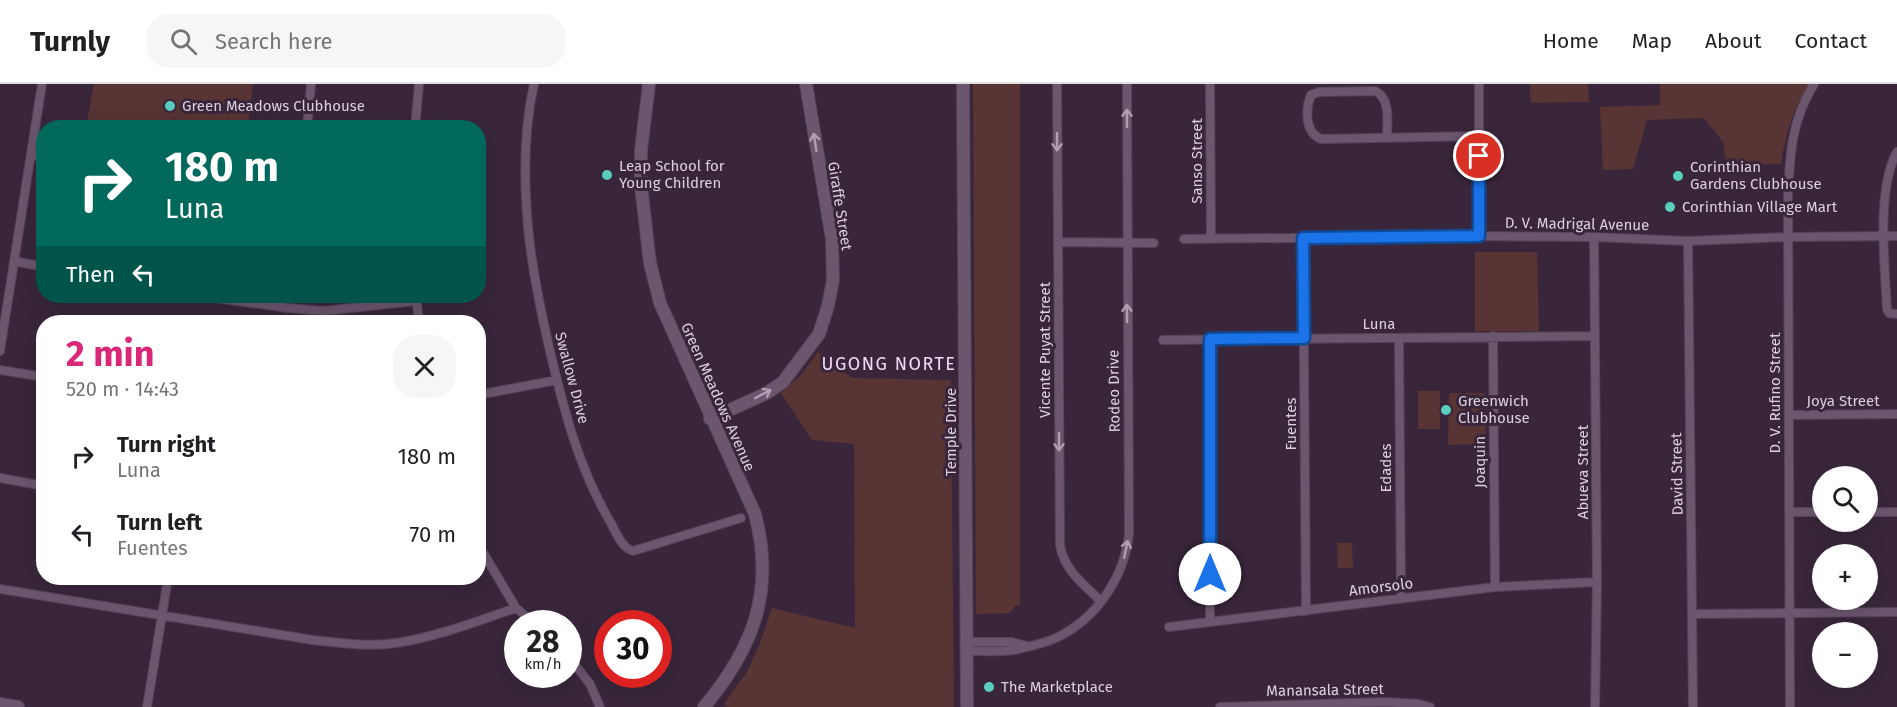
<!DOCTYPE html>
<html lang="en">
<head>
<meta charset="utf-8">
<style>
  :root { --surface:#fff; --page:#f6f6f6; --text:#202124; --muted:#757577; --line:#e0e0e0; --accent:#db2777 }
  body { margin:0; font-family:"Fira Sans",sans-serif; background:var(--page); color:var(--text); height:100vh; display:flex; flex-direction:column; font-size:22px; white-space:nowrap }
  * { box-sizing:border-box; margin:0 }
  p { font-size:20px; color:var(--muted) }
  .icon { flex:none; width:33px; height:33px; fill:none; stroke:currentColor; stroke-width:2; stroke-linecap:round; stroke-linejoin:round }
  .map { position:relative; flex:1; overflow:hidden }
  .drawer { position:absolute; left:36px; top:231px; width:450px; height:270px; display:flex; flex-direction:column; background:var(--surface); border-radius:24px; box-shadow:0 6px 24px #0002 }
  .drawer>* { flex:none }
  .top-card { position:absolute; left:36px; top:36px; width:450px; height:183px; border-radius:24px; box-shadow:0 6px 24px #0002; background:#00695c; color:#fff; overflow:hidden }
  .controls { position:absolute; left:1812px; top:382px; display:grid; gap:12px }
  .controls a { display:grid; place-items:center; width:66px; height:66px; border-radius:50%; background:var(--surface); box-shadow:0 6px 24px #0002; font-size:30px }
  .speed { position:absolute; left:504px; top:526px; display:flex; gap:12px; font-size:30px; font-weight:700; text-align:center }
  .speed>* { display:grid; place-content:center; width:78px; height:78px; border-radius:50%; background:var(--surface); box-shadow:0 6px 24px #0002; line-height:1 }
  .speed small { font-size:15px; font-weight:400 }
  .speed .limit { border:9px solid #d22; background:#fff; color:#111 }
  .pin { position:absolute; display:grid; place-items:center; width:51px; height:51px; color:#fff; margin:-26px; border:3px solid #fff; border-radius:50%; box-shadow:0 2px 6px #0007 }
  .me { position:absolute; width:66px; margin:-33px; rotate:0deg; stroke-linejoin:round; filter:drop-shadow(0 0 4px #0008) }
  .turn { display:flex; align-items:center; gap:21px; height:126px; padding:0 30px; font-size:27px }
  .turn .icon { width:78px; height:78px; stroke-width:2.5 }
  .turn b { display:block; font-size:42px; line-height:51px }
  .then { display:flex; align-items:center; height:57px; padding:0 30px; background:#0003; gap:12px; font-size:22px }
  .round { display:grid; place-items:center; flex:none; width:63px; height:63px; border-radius:24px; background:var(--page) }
  .headline { display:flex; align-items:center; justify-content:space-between; height:102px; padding:0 30px }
  h1 { font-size:36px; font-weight:700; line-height:45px; color:var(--accent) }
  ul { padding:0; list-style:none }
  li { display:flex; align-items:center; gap:18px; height:78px; padding:0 30px }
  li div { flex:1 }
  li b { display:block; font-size:22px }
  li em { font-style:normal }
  header { display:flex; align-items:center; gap:36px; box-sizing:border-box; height:84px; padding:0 30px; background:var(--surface); border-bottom:2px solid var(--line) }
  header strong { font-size:28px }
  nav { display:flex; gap:33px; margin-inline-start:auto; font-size:21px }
  .search { width:420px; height:54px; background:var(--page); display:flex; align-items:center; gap:15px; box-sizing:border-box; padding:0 21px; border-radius:24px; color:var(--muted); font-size:22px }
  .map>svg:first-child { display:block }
</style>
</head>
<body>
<header>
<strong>Turnly</strong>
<div class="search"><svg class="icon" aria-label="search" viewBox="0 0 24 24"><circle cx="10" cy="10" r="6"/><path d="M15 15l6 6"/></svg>Search here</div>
<nav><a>Home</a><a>Map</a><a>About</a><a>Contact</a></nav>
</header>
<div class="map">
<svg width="1897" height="623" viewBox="0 0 1897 623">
  <rect width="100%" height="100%" fill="#39263b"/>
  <!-- green -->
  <path fill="#583434" d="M 94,0 L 253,0 L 248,43 L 86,43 Z
    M 973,0 L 1020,0 L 1020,521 L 1015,522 L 1010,529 L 976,530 Z
    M 1530,0 L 1588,0 L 1589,18 L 1531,19 Z
    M 1660,0 L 1809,0 C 1792,28 1786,48 1781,80 L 1726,81 L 1723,58 L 1704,34 L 1647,36 L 1633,85 L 1603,86 L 1600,23 L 1660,21 Z
    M 1475,168 L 1537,168 L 1539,247 L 1475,247 Z
    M 818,268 L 852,294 L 951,296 L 954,623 L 728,623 L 724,620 L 747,588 L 760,559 L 772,524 L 855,544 L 854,360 L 812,356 L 781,309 L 800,292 Z
    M 1418,307 L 1440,307 L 1440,345 L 1418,345 Z
    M 1449,309 L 1485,309 L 1486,360 L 1448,361 Z
    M 1337,459 L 1352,459 L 1353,484 L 1338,484 Z"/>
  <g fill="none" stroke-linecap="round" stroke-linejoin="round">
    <defs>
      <path id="street" d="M 534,0 C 526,36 524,76 526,114 C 528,164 538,214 549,263 C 563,323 579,386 611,439 C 616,449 622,464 633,467 L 741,434
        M 1057,0 L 1060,461 C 1064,486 1084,501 1101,517
        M 1210,0 L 1211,155
        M 307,44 L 311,0
        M 415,44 L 419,0
        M 1387,53 C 1387,38 1391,14 1375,7 L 1319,8 L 1311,11 C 1305,25 1305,49 1321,55 L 1479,52
        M 1897,68 C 1876,105 1885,183 1887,225 L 1889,229 L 1897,230
        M 31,71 L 44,74
        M 1479,152 L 1479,0
        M 1594,153 L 1597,498 L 1595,623
        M 1303,154 L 1306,527
        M 1184,155 L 1479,152 L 1594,153 L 1688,157 L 1788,153 L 1897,152
        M 1688,157 L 1693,623
        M 1058,158 L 1154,159
        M 14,177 L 44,183
        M 201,212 L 288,224 L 324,227 L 416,217
        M 416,212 L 419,238
        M 1493,252 L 1495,503
        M 1399,254 L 1401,514
        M 1210,255 L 1210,538
        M 1163,256 L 1595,252
        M 0,267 L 42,0
        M 0,286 L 44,293
        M 478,311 L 557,296
        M 1789,331 L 1897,330
        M 0,394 L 44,402
        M 1789,428 L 1822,428
        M 1868,428 L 1897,428
        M 478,460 L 516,524 L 535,540
        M 0,505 L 313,556 C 341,559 369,563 396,559 C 437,553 477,537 516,524
        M 1692,530 L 1897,528
        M 1169,543 L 1495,503 L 1597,498
        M 967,558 L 1011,558 L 1027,562
        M 967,567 C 982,567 999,568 1014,566 C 1028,563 1046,559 1058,553 C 1098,533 1124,493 1129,450 L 1127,0
        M 568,572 L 590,600 L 600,623
        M 147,623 L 168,494
        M 1220,623 L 1384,618 L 1419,620 L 1430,623
        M 1790,623 L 1788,109 C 1790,69 1792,35 1814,0"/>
      <path id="secondary" d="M 649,0 L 641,66 L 641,102 L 650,179 L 660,219 L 755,430 C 775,507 754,563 704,623
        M 963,0 L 967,623
        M 710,335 L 767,309 L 783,298 L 819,250 L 828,222 L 833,196 L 832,155 L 806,0
        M 0,620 L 18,623"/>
    </defs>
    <!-- street casing -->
    <use href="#street" stroke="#544456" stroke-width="10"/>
    <!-- secondary casing -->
    <use href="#secondary" stroke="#544456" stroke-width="14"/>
    <!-- street -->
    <use href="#street" stroke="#6b566e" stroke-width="8"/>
    <!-- secondary -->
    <use href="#secondary" stroke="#6b566e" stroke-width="12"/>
  </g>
  <!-- one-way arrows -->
  <defs><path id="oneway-shaft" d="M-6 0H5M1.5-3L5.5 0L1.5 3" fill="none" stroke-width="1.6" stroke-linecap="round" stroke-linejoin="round" transform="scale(1.5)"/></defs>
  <g stroke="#af9fb1">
    <use href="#oneway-shaft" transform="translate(1127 34) rotate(-90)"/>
    <use href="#oneway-shaft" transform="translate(815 58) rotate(-99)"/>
    <use href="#oneway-shaft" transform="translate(1057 58) rotate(90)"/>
    <use href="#oneway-shaft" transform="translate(1127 229) rotate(-91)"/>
    <use href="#oneway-shaft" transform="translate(763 310) rotate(-28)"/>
    <use href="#oneway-shaft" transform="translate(1059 358) rotate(90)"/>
    <use href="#oneway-shaft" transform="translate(1126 465) rotate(-78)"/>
  </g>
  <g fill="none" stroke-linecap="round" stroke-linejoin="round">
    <defs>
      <path id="route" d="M 1210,490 L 1210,255 L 1304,254 L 1303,154 L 1479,152 L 1479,72"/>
    </defs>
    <!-- route casing -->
    <use href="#route" stroke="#114b97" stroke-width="15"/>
    <!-- route -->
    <use href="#route" stroke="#1a73e8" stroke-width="10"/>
  </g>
  <!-- markers -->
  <g fill="#59cebe" stroke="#39263b" stroke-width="2">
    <circle cx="170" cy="22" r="6"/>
    <circle cx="607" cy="91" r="6"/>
    <circle cx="1678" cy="92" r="6"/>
    <circle cx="1670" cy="123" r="6"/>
    <circle cx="1446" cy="326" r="6"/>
    <circle cx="989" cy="603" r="6"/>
  </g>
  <g text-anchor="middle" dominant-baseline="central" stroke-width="6" stroke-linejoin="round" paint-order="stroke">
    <!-- poi labels -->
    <g font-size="15" fill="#dcd0de" stroke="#39263b" text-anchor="start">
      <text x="182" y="22">Green Meadows Clubhouse</text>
      <text x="619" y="82">Leap School for<tspan x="619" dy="17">Young Children</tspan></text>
      <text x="1690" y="83">Corinthian<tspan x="1690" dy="17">Gardens Clubhouse</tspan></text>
      <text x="1682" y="123">Corinthian Village Mart</text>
      <text x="1458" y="317">Greenwich<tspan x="1458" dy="17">Clubhouse</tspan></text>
      <text x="1001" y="603">The Marketplace</text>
    </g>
    <!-- street labels -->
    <g font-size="15" fill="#dcd0de" stroke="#39263b">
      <text transform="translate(1197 77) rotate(-90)">Sanso Street</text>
      <text transform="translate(840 122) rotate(81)">Giraffe Street</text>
      <text transform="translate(1577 140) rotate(1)">D. V. Madrigal Avenue</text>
      <text x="1379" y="240">Luna</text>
      <text transform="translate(1045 266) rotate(-90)">Vicente Puyat Street</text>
      <text transform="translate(572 294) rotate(75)">Swallow Drive</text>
      <text transform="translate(1114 307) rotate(-91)">Rodeo Drive</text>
      <text transform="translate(1775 309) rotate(-90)">D. V. Rufino Street</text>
      <text transform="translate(718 313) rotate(66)">Green Meadows Avenue</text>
      <text x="1843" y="317">Joya Street</text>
      <text transform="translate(1291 340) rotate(-90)">Fuentes</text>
      <text transform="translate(951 348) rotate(-90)">Temple Drive</text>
      <text transform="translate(1480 378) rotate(-90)">Joaquin</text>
      <text transform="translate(1386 384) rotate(-90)">Edades</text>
      <text transform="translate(1583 388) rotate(-90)">Abueva Street</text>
      <text transform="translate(1677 390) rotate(-91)">David Street</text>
      <text transform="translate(1381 503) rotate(-7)">Amorsolo</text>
      <text transform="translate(1325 606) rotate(-1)">Manansala Street</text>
    </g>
    <!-- quarter labels -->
    <g font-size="18" letter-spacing="1.5" fill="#f2d9f4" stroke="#39263b">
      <text x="889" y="280">UGONG NORTE</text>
    </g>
  </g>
</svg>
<div class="controls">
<a><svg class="icon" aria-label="search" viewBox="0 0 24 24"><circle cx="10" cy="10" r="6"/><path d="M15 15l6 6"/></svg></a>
<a>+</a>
<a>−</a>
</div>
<div class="speed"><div>28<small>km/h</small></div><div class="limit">30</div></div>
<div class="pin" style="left:1479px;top:72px;background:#d93025"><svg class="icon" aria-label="arrive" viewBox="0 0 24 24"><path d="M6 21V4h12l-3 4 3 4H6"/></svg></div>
<svg class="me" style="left:1210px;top:490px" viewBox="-20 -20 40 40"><circle r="19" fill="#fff"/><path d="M0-13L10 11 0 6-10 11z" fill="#1a73e8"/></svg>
<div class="top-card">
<div class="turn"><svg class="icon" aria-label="right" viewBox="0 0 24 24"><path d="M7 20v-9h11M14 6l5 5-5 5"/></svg><div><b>180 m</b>Luna</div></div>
<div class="then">Then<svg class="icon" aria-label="left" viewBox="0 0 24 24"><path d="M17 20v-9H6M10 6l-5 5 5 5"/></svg></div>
</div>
<section class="drawer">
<div class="headline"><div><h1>2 min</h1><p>520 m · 14:43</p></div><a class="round"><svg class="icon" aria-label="close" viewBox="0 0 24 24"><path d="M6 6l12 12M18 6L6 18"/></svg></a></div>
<ul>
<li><svg class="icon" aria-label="right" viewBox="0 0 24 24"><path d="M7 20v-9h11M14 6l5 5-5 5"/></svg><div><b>Turn right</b><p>Luna</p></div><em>180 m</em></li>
<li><svg class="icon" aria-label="left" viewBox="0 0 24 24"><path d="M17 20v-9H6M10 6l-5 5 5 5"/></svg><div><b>Turn left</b><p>Fuentes</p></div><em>70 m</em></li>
</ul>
</section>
</div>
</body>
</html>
